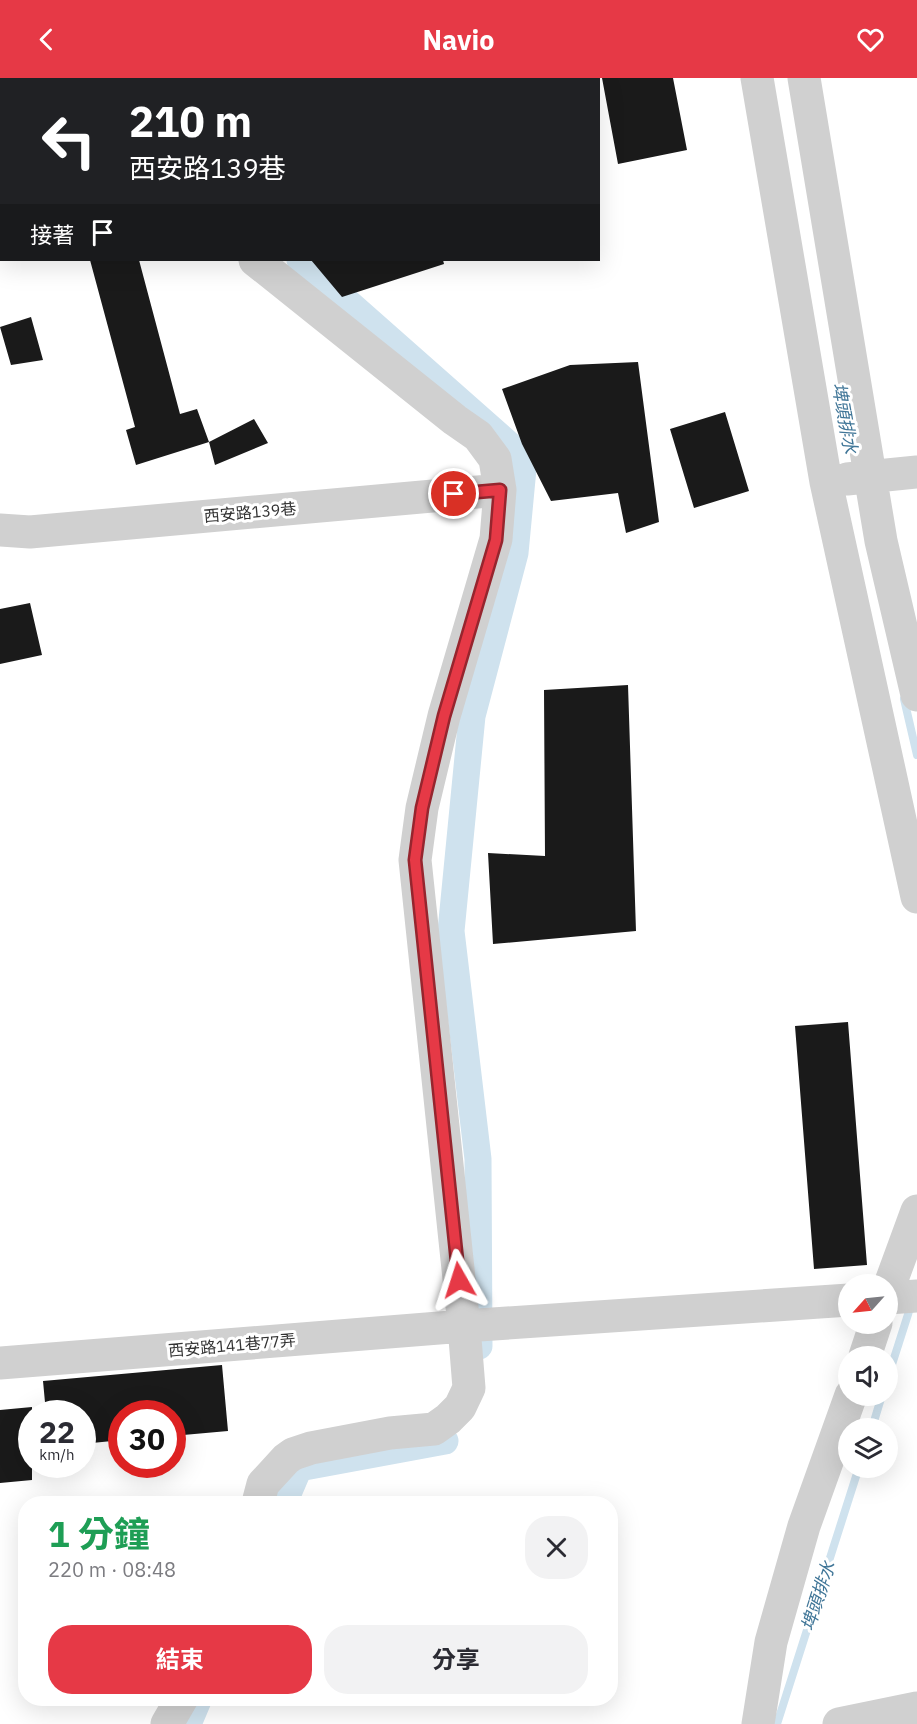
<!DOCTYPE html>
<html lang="zh-TW">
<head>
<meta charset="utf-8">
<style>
  :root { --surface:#fff; --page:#f2f2f3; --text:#2b2b33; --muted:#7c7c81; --accent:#e63946 }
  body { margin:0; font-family:"IBM Plex Sans","Noto Sans TC",sans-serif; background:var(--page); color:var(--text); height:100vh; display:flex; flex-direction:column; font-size:22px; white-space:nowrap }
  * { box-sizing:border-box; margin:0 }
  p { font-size:20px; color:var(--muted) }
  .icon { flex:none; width:33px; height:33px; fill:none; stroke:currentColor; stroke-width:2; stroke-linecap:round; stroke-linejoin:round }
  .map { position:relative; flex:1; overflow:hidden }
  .sheet { position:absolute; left:18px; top:1418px; width:600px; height:210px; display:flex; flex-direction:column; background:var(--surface); border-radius:24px; box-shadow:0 6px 24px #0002 }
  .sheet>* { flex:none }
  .banner { position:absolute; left:0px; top:0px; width:600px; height:183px; box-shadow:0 6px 24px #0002; background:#202124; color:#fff; overflow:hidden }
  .needle { width:39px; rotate:243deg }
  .tools { position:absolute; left:838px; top:1196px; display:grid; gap:12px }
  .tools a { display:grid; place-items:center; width:60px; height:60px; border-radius:50%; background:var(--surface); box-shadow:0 6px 24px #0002; font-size:30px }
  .speed { position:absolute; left:18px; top:1322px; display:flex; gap:12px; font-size:30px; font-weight:700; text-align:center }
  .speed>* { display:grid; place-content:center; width:78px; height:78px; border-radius:50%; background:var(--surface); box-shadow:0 6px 24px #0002; line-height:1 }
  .speed small { font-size:15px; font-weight:400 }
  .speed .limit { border:9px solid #d22; background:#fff; color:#111 }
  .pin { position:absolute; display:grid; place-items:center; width:51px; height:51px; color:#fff; margin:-26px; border:3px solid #fff; border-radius:50%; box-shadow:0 2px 6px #0007 }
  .me { position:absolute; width:66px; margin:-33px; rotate:354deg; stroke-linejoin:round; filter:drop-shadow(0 0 4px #0008) }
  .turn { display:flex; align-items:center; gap:21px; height:126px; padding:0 30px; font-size:27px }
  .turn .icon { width:78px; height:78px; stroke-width:2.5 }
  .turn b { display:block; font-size:42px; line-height:51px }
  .then { display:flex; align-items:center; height:57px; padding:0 30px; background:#0003; gap:12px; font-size:22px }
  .round { display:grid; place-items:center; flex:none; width:63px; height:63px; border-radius:24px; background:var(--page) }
  .overview { display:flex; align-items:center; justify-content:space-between; height:102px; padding:0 30px }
  h1 { font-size:36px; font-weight:700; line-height:45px; color:#1e9e55 }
  .button { display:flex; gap:12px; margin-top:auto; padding:12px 30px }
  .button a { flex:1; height:69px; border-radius:24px; background:var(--accent); color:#fff; font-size:24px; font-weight:700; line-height:69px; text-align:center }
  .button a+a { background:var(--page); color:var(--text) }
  header { display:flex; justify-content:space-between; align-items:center; height:78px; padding:0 30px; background:var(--accent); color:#fff; font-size:27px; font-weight:700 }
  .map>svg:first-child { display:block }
</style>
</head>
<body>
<header><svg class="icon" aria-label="back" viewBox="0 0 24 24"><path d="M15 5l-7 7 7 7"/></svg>Navio<svg class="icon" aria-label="heart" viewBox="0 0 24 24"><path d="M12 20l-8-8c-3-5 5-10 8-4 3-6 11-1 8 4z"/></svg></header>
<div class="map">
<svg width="917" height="1646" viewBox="0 0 917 1646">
  <rect width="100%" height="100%" fill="#fff"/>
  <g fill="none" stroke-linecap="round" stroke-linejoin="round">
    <!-- stream -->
    <path stroke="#cfe2ee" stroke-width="8" d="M 904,621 L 917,677
      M 888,1299 L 911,1227
      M 872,1350 L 882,1317
      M 777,1646 L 859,1389"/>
    <!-- canal -->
    <path stroke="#cfe2ee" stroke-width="27" d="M 157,0 L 158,2
      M 300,182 L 524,380 L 515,475 L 472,638 L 451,853 L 478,1081 L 479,1268
      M 284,1425 L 299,1390 L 445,1363
      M 188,1646 L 199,1620"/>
  </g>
  <!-- building -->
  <path fill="#1a1a1a" d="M 602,0 L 673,0 L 687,72 L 618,86 Z
    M 90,182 L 139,182 L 180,336 L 197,331 L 209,364 L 136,387 L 126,352 L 135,349 Z
    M 311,182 L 443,182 L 444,186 L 342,219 Z
    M 31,239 L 43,282 L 11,287 L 0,249 Z
    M 638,284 L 659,444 L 626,455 L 618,415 L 551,423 L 522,366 L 502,311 L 570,287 Z
    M 725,334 L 749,413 L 694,430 L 670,351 Z
    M 254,341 L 268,365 L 215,387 L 209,364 Z
    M 30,525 L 42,577 L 0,586 L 0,531 Z
    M 628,607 L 636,853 L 493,866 L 488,775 L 545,778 L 544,612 Z
    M 848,944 L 867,1187 L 814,1191 L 795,948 Z
    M 222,1287 L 228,1353 L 172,1358 L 172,1335 L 122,1335 L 122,1362 L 82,1366 L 82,1335 L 46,1335 L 43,1303 Z
    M 32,1329 L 32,1402 L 0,1405 L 0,1332 Z"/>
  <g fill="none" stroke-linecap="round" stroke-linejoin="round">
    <!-- minor -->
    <path stroke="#d0d0d0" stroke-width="33" d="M 138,0 L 138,2
      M 757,0 L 826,404 L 917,819
      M 804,0 L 881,463 L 917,617
      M 0,133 L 2,133
      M 255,182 L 455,342 L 478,358 L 495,381 L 500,412 L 496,461 L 444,638 L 422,730 L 415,782 L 464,1248 L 469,1310 L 460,1329 L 448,1341 L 434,1351 L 390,1355 L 311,1370 L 293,1376 L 286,1381 L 263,1406 L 258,1425
      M 847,401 L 917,394
      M 0,452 L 30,454 L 500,412
      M 888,1212 L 917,1133
      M 888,1220 L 917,1218
      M 865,1278 L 876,1245
      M 0,1285 L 464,1248 L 849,1222
      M 167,1646 L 182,1620
      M 758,1646 L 771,1564 L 804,1448 L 851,1317
      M 839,1646 L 917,1630"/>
  </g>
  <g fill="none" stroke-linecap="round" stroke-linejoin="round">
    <defs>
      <path id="route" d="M 454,416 L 500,412 L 496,462 L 444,638 L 422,730 L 415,782 L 459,1202"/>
    </defs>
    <!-- route casing -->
    <use href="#route" stroke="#96252e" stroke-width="15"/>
    <!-- route -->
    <use href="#route" stroke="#e63946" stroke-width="10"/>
  </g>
  <g text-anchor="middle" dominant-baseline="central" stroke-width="6" stroke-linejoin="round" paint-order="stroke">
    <!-- street labels -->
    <g font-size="16" fill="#333" stroke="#fff">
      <text transform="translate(250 434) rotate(-5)">西安路139巷</text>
      <text transform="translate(232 1267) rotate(-5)">西安路141巷77弄</text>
    </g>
    <!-- water labels -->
    <g font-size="18" font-style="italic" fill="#3f7597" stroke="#fff">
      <text transform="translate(845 340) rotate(80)">埤頭排水</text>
      <text transform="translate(818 1518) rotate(-72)">埤頭排水</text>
    </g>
  </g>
</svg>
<div class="tools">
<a><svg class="needle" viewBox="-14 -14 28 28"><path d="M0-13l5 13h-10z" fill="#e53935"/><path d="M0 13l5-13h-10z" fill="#7c7c81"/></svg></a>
<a><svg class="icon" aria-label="sound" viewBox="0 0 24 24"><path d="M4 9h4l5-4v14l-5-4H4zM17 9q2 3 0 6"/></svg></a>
<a><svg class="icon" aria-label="layers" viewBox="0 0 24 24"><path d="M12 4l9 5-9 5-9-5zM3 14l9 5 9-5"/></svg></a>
</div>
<div class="speed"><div>22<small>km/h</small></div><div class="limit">30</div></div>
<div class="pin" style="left:454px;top:416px;background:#d93025"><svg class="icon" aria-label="arrive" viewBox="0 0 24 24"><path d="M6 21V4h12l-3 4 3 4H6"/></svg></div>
<svg class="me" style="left:459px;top:1202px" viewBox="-20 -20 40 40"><path d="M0-17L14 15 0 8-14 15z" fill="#e63946" stroke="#fff" stroke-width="4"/></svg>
<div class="banner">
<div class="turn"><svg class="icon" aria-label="left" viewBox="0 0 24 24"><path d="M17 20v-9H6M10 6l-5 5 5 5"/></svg><div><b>210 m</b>西安路139巷</div></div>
<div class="then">接著<svg class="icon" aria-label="arrive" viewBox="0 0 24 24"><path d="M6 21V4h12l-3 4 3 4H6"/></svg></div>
</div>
<section class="sheet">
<div class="overview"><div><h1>1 分鐘</h1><p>220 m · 08:48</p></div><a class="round"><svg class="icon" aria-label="close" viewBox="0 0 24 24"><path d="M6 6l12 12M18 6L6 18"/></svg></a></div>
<div class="button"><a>結束</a><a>分享</a></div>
</section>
</div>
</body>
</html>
